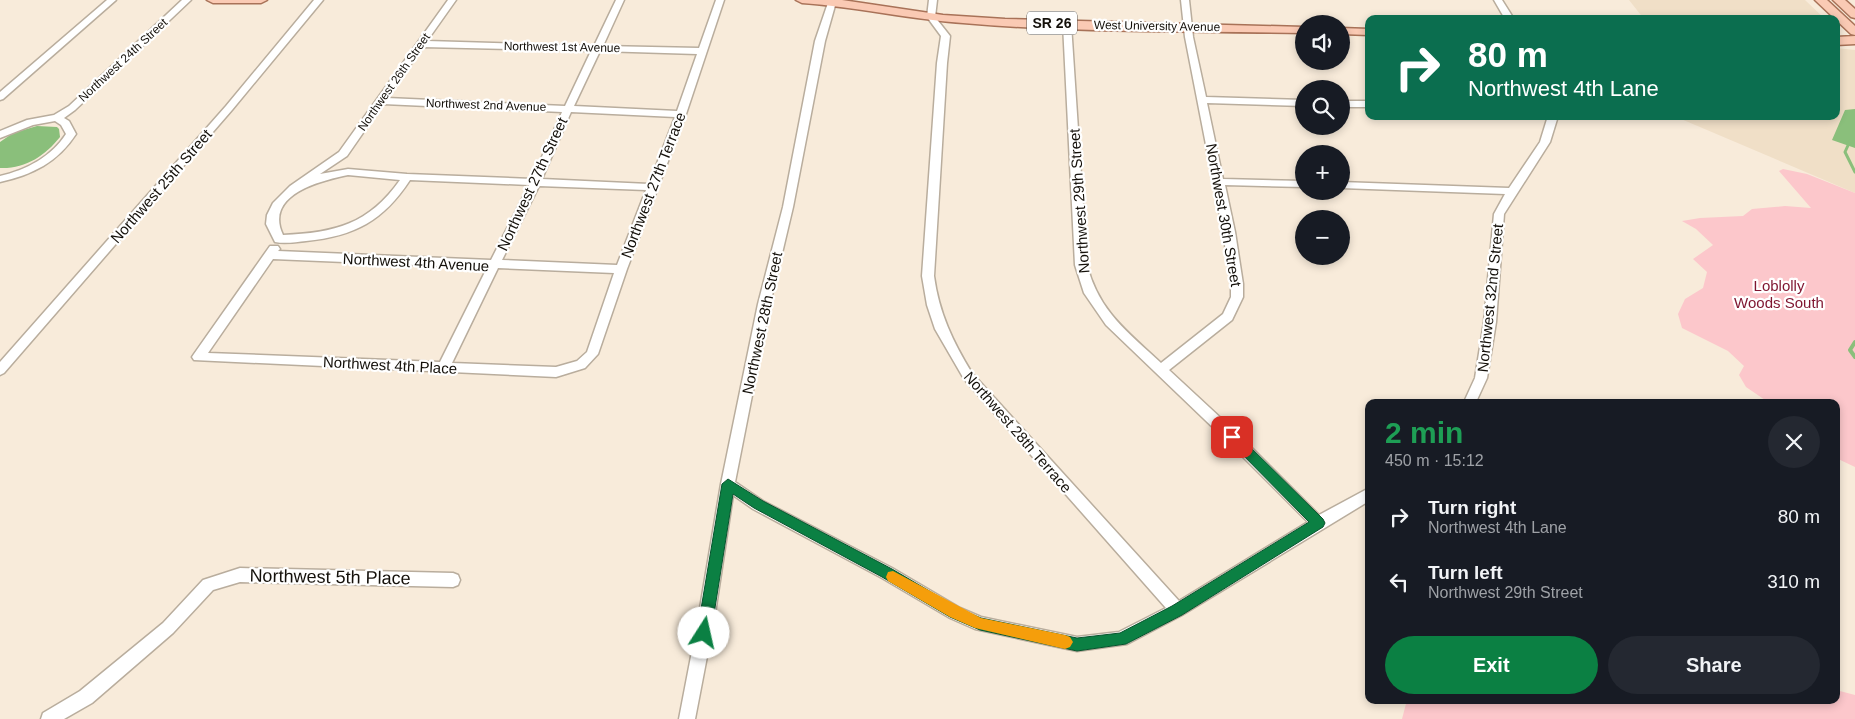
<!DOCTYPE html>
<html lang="en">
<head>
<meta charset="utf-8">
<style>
  :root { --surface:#171b24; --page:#242831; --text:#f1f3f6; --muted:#9ea1a6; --accent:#0b8043 }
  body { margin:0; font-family:Arial,sans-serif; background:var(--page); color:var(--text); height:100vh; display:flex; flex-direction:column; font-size:19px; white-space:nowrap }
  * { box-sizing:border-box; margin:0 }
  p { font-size:16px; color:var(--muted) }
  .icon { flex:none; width:28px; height:28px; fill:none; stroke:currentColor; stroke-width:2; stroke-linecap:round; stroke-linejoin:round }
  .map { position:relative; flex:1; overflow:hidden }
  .side { position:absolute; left:1365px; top:399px; width:475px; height:305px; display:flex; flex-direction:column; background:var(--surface); border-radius:10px; box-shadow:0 2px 8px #0003 }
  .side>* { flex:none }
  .top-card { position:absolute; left:1365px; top:15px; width:475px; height:105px; border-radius:10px; box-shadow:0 2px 8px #0003; background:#0b6e4f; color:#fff; overflow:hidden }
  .tools { position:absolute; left:1295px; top:15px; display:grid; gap:10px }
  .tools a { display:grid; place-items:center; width:55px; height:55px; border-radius:50%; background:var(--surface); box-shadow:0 2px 8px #0003; font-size:25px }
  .pin { position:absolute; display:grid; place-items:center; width:42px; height:42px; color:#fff; margin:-21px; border-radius:10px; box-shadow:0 2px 8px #0006 }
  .me { position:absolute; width:55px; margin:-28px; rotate:10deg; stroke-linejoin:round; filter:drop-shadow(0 0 4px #0008) }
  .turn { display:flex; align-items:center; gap:18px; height:105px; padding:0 20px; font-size:22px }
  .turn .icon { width:65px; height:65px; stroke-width:2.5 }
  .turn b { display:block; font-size:35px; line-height:42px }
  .round { display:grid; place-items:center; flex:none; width:52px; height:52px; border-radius:26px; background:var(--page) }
  .head { display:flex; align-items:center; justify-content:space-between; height:85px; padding:0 20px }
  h1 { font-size:30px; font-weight:700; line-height:38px; color:#1e9e55 }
  .primary-button { display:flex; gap:10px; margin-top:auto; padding:10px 20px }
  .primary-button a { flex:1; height:58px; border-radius:30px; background:var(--accent); color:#fff; font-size:20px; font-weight:700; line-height:58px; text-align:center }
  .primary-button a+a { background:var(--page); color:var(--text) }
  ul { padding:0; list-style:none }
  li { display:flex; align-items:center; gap:15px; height:65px; padding:0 20px }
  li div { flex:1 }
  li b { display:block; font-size:19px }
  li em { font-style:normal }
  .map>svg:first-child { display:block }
</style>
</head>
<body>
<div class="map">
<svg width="1855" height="719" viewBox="0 0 1855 719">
  <rect width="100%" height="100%" fill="#f8ebda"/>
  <!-- built -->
  <path fill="#f0dfc7" d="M 1629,0 L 1805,0 L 1825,19 L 1644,19 Z
    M 1836,48 L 1855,50 L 1855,193 L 1674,116 L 1836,116 Z"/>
  <!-- green -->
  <path fill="#fcc7cb" d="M 1783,169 L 1807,174 L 1855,193 L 1855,467 L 1836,458 L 1836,402 L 1768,402 L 1746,387 L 1739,375 L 1744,366 L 1728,351 L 1682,328 L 1678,314 L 1685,299 L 1703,288 L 1707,272 L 1693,259 L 1713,245 L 1696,229 L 1682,221 L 1700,218 L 1743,216 L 1752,209 L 1785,206 L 1811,208 L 1779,171 Z
    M 1836,690 L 1855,695 L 1855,719 L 1402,719 L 1407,700 L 1836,700 Z"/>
  <!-- water -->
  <path fill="#8abf7b" d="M 1855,109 L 1855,148 L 1832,140 L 1845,110 Z
    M 37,126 L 57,127 L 59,129 L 60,137 C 45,156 25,169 0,168 L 0,142 L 13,133 Z"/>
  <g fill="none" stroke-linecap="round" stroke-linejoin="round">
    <!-- stream-far1 -->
    <path stroke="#8abf7b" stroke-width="3" d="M 1850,141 L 1845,152 L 1855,172"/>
    <!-- stream -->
    <path stroke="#8abf7b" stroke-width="4" d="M 1855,342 L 1850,350 L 1855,357"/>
    <defs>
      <path id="minor" d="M 107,0 L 116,0 L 3,99 L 0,100 L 0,92 Z
        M 182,0 L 191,0 L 75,110 L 64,118 L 69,121 L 76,134 C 58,162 32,175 0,182 L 0,176 C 26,170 51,157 66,134 L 61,125 L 55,121 L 33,125 L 0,138 L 0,131 L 27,120 L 54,115 L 69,106 Z
        M 314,0 L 323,0 L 232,110 L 4,373 L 0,375 L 0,362 L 226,106 Z
        M 448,0 L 456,0 L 427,41 L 594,46 L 616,0 L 624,0 L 603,46 L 699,48 L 716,0 L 724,0 L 686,114 L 627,269 L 598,354 L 585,368 L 556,377 L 194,360 L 192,357 L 194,354 L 270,246 L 278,246 L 280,249 L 278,251 L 491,260 L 529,185 L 410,180 C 383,221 355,236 306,241 C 297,242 285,244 275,242 L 266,224 L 267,215 L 273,203 L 290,186 L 339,152 ZM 423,47 L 591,51 L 565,106 L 387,98 ZM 600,51 L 697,54 L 677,111 L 574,106 ZM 383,104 L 562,112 L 532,179 L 407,174 L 348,169 L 320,174 L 347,156 ZM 571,112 L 675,117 L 649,184 L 542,179 ZM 348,175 L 400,180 C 369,224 335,233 283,235 C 264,195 319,181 348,175 ZM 539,186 L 646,190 L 617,265 L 502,260 ZM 273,259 L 487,268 L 440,362 L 208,353 ZM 498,268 L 614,273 L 587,352 L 577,361 L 556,367 L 452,363 Z
        M 829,0 L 836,2 L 825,41 L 793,207 L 770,304 L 735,482 L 763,501 L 892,568 L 960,608 L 981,617 L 1077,637 L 1119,632 L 1166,608 L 964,379 L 935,329 L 927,305 L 922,276 L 937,63 L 941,36 L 927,17 L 929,0 L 937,0 L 935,17 L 950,36 L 947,63 L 934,276 C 939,313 953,342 972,373 L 1179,601 L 1308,522 L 1227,441 L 1106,325 L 1084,293 L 1075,265 L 1063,24 L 1067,21 L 1071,24 L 1087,265 C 1099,312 1128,332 1161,363 L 1223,314 L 1231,297 L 1231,284 L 1223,232 L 1185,37 L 1181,0 L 1189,0 L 1193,37 L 1206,97 L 1304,100 L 1304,106 L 1207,103 L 1223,179 L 1304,181 L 1304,187 L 1225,185 L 1235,232 L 1243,284 L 1243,297 L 1232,320 L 1169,370 L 1237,433 L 1319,515 L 1369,488 L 1369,501 L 1182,615 L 1127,644 L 1077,651 L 975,629 L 950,618 L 882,578 L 753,509 L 733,495 L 714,620 L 695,719 L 679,719 L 698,620 L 721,484 L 758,304 L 783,207 L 815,41 Z
        M 1494,0 L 1502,0 L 1514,19 L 1505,19 Z
        M 1341,101 L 1369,101 L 1369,107 L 1341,107 Z
        M 1548,116 L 1558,116 L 1550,142 L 1504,214 L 1496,322 L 1487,378 L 1476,402 L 1464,402 L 1475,378 L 1484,322 L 1494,214 L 1505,194 L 1341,188 L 1341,182 L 1509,188 L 1540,142 Z
        M 240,568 L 453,573 L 458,575 L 460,580 L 458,585 L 453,587 L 240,582 L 213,590 L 173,633 L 92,703 L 64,719 L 41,719 L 43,713 L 80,691 L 163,623 L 203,580 Z"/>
      <path id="major" d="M 207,0 L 267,0 L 261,3 L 213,3 Z
        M 796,0 L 842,0 L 943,15 L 1005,19 L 1304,27 L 1304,33 C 1190,31 1077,33 963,23 C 909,19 856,7 802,3 Z
        M 1815,0 L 1827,0 L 1855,26 L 1855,35 L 1851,34 Z
        M 1833,0 L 1845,0 L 1855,9 L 1855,18 L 1851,17 Z
        M 1341,28 L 1369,29 L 1369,35 L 1341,34 Z
        M 1855,36 L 1855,44 L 1836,45 L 1836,37 Z"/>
    </defs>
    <!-- minor casing -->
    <use href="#minor" stroke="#b9ad9d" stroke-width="3"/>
    <!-- major casing -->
    <use href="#major" stroke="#a87258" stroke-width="3"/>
    <!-- minor -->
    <use href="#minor" fill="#fff" fill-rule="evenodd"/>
    <!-- major -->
    <use href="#major" fill="#facab4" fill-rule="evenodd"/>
  </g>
  <!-- route -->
  <path fill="#0b8043" stroke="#07532c" d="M 1232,432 L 1236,433 L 1323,519 L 1325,523 L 1323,527 L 1182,615 L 1126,644 L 1077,651 L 980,630 L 950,617 L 882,577 L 754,508 L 733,494 L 711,633 L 709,637 L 704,639 L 699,637 L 697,633 L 722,484 L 728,479 L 763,501 L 892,569 L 960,609 L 981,618 L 1077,638 L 1120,633 L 1172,606 L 1309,522 L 1228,440 L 1226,437 Z"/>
  <!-- slow -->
  <path fill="#f59e0b" d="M 893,571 L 981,618 L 1065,635 L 1070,637 L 1073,642 L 1070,647 L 1065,649 L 975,628 L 950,617 L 888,581 L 886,577 L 888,572 Z"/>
  <g text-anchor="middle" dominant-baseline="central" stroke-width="4.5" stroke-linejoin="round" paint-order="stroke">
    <!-- far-street labels -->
    <g font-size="12" fill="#14100a" stroke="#fff">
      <text transform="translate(1157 26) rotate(1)">West University Avenue</text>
      <text transform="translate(562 47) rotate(1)">Northwest 1st Avenue</text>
      <text transform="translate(123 60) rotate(-43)">Northwest 24th Street</text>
      <text transform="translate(394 82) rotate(-55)">Northwest 26th Street</text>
      <text transform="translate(486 105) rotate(2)">Northwest 2nd Avenue</text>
    </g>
    <!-- shield labels -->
    <rect fill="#fff" stroke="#5a5854" stroke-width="1" x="1027" y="11.5" width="50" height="23" rx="4"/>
    <g font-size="14" font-weight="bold" fill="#14100a">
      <text x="1052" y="23">SR 26</text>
    </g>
    <!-- street labels -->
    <g font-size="15" fill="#14100a" stroke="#fff">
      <text transform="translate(532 184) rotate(-65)">Northwest 27th Street</text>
      <text transform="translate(653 185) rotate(-69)">Northwest 27th Terrace</text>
      <text transform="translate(161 186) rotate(-49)">Northwest 25th Street</text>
      <text transform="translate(1079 201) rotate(-94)">Northwest 29th Street</text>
      <text transform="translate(1224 215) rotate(80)">Northwest 30th Street</text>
      <text transform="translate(416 262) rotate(3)">Northwest 4th Avenue</text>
      <text transform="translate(1490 298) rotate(-84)">Northwest 32nd Street</text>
      <text transform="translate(762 323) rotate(-78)">Northwest 28th Street</text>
      <text transform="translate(390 365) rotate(3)">Northwest 4th Place</text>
      <text transform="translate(1018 432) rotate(49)">Northwest 28th Terrace</text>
    </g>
    <!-- park labels -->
    <g font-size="15" fill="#7f1530" stroke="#fff">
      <text x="1779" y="285">Loblolly<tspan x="1779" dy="17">Woods South</tspan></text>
    </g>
    <!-- near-street labels -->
    <g font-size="18" fill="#14100a" stroke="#fff">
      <text transform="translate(330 577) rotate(1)">Northwest 5th Place</text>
    </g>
  </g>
</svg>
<div class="tools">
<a><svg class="icon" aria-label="sound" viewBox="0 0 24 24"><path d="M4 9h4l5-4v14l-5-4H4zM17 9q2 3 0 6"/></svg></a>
<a><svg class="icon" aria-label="search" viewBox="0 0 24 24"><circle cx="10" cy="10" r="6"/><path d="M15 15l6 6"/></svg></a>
<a>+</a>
<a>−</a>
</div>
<div class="pin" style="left:1232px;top:437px;background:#d93025"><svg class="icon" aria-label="arrive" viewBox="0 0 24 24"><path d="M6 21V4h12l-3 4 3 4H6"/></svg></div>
<svg class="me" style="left:704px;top:633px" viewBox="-20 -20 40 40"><circle r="19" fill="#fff"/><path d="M0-13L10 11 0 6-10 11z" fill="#0b8043"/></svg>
<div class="top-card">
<div class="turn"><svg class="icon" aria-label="right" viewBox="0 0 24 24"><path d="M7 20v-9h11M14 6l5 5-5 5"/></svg><div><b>80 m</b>Northwest 4th Lane</div></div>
</div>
<section class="side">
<div class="head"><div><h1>2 min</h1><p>450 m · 15:12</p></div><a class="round"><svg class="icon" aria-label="close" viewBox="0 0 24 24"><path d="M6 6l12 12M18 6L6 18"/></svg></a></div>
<ul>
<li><svg class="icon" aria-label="right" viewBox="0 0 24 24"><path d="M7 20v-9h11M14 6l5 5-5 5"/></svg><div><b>Turn right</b><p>Northwest 4th Lane</p></div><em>80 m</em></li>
<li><svg class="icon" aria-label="left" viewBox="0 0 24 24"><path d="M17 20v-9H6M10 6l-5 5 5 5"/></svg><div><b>Turn left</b><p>Northwest 29th Street</p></div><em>310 m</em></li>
</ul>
<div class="primary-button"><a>Exit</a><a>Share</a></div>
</section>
</div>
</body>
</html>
